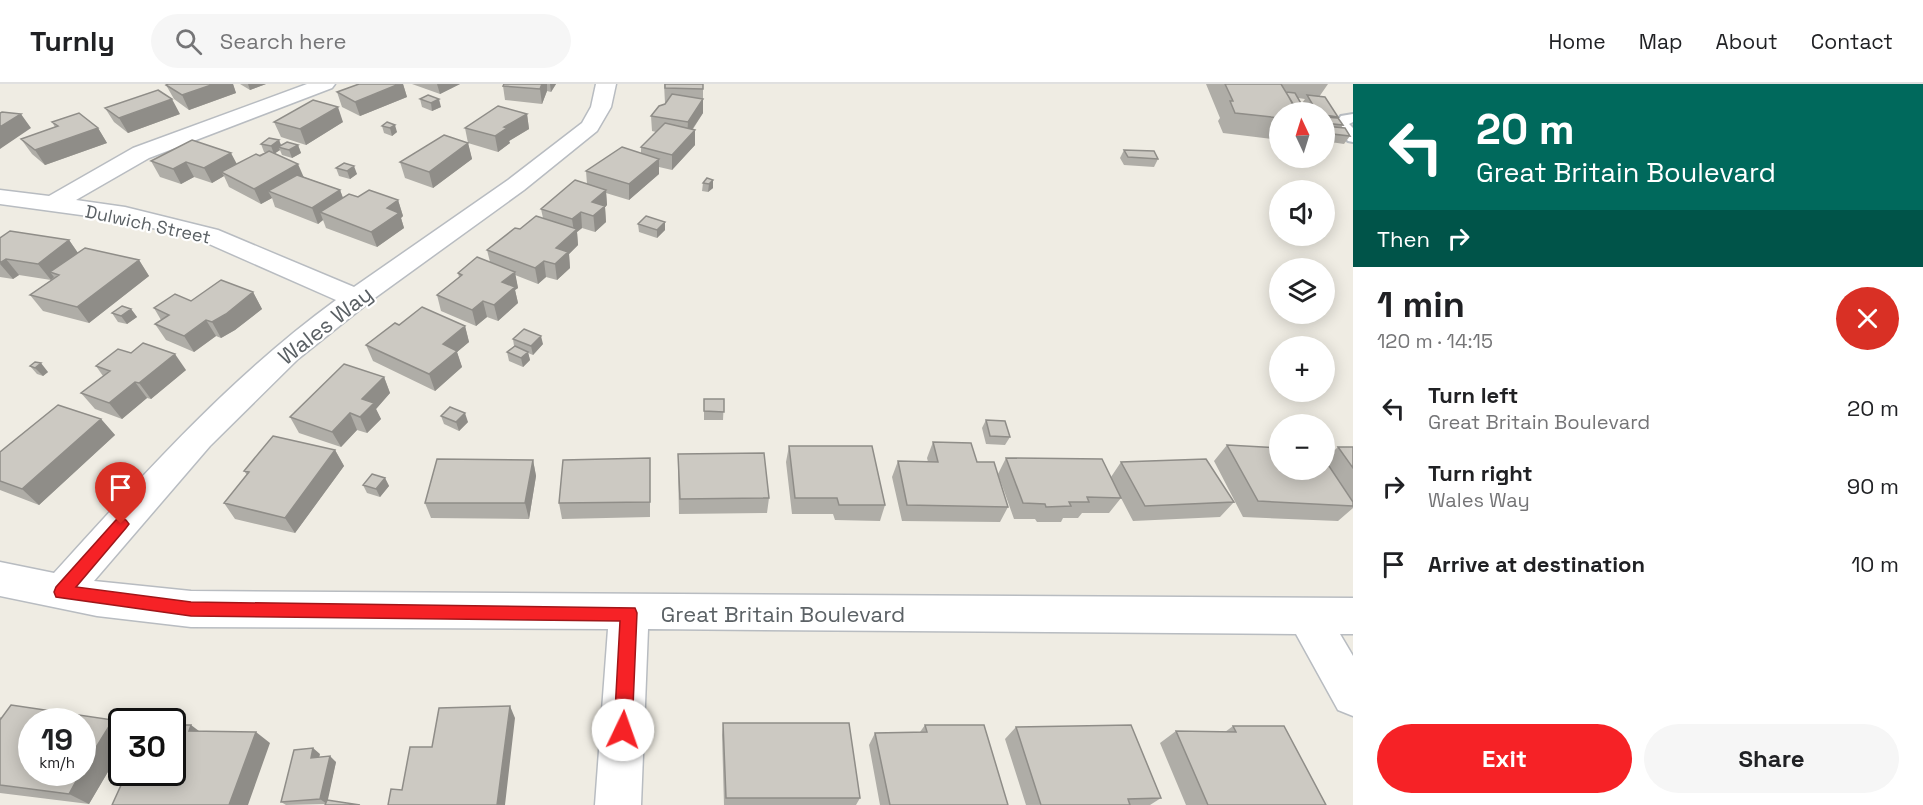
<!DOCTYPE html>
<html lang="en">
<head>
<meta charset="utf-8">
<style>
  :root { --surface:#fff; --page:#f6f6f6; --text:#202124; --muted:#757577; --line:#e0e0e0; --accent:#f62226 }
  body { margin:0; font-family:"Space Grotesk",sans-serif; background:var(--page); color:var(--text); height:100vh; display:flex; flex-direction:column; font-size:22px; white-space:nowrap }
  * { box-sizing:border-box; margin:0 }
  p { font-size:20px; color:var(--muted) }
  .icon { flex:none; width:33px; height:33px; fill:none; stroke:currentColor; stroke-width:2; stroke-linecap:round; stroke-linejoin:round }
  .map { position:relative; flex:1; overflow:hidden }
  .side { display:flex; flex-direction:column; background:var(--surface); width:570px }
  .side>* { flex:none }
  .banner { background:#00695c; color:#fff; overflow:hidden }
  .needle { width:39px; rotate:356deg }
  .buttons { position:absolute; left:1269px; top:18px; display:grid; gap:12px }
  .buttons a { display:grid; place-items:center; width:66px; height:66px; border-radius:50%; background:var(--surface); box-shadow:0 3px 15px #0003; font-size:30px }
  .speed { position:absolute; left:18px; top:624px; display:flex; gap:12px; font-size:30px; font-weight:700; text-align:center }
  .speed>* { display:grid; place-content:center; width:78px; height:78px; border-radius:50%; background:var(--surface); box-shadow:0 3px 15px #0003; line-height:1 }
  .speed small { font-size:15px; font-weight:400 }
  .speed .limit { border:3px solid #111; border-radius:9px; background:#fff; color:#111 }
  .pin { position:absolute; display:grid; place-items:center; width:51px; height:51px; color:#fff; margin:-62px -26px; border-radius:50% 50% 50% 0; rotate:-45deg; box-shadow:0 0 6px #0007 }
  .pin .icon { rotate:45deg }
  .me { position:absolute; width:66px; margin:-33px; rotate:3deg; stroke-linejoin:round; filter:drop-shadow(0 0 4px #0008) }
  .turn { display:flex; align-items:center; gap:21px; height:126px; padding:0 24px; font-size:27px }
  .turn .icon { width:78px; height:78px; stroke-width:2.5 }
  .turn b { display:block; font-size:42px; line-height:51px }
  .then { display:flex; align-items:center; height:57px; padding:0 24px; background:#0003; gap:12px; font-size:22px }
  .round { display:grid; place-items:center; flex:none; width:63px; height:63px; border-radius:32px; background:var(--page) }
  .head { display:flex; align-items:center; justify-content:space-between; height:102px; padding:0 24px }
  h1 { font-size:36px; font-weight:600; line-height:45px }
  .action { display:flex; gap:12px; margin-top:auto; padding:12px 24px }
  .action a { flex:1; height:69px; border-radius:36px; background:var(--accent); color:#fff; font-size:24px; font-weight:600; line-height:69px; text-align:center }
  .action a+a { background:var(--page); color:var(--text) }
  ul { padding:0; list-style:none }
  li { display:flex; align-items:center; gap:18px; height:78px; padding:0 24px }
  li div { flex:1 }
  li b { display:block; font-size:22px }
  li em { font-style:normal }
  header { display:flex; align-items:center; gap:36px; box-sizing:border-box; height:84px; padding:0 30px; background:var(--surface); border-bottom:2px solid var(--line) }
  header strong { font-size:28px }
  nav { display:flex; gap:33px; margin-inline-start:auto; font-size:21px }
  .search { width:420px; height:54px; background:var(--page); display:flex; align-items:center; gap:15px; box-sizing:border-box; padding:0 21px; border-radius:33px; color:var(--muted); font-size:22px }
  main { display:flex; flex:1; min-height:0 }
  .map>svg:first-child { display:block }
</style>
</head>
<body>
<header>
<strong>Turnly</strong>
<div class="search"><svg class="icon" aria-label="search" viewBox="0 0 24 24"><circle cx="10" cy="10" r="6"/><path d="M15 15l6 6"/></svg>Search here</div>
<nav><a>Home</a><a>Map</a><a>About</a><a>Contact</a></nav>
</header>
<main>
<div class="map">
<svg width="1353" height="721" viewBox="0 0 1353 721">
  <rect width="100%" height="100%" fill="#efece3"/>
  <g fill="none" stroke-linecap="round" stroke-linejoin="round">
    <defs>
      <path id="service" d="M 1353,30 L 1353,38 L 1349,40 L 1353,44 L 1353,58 L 1348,57 L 1335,40 L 1341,32 Z"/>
      <path id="minor" d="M 307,0 L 335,0 L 332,4 L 149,74 L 76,116 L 125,123 L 218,146 L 354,203 L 508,96 L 582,39 L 591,23 L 596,0 L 616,0 L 611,23 L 597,47 L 524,106 L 372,216 L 298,275 L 210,362 L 94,497 L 191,507 L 1353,514 L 1353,550 L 1340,550 L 1353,572 L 1353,632 L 1338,626 L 1296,550 L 648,545 L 641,721 L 595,721 L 608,545 L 191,543 L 97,532 L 0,512 L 0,478 L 54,489 C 142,392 229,294 336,216 L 200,156 L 125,137 L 0,120 L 0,106 L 49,112 L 133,64 Z"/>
    </defs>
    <!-- service casing -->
    <use href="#service" stroke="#b8bcc1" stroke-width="4"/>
    <!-- minor casing -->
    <use href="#minor" stroke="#b8bcc1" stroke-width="3"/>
    <!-- service -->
    <use href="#service" fill="#fff" fill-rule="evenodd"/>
    <!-- minor -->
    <use href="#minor" fill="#fff" fill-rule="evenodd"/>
  </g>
  <!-- wall -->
  <path fill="#afada7" d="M 168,0 L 233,0 L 236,9 L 189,26 L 174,15 L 166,1 Z
    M 240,0 L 266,0 L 250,6 Z
    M 359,0 L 403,0 L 407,13 L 360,32 L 342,23 L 337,8 Z
    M 412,0 L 460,0 L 440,10 Z
    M 504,0 L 556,0 L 551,8 L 547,7 L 542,20 L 505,16 L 503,2 Z
    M 664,0 L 703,0 L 703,29 L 693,45 L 695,61 L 672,86 L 659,83 L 659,90 L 629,116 L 606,109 L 607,121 L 605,123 L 606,138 L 595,148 L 582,144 L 577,148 L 578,161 L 569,170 L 570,184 L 557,196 L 546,193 L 538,200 L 515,191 L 518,204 L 515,206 L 518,219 L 498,237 L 487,233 L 476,242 L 441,227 L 437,211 L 459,193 L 458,189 L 490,178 L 487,166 L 520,145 L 543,134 L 541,125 L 587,100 L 586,87 L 641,69 L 641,63 L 656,48 L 652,47 L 651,32 L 666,19 L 665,19 Z
    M 1203,0 L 1328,0 L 1319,13 L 1338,33 L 1337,34 L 1343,41 L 1341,44 L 1350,52 L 1344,60 L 1324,57 L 1324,28 L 1308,28 L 1302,19 L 1305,15 L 1298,14 L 1306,28 L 1280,28 L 1280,56 L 1223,49 L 1218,37 L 1220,34 L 1206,0 Z
    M 420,15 L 441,23 L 432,27 L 422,23 Z
    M 105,24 L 180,30 L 128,49 L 114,38 Z
    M 527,30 L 529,45 L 509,57 L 510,59 L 498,68 L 468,59 L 465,44 Z
    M 52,38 L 98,44 L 107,59 L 45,81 L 32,70 L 21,55 L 55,43 Z
    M 274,38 L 343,38 L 306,61 L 281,53 Z
    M 387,38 L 397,48 L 392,52 L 384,49 L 382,42 Z
    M 192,56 L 237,80 L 266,68 L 264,68 L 261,60 L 279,56 L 281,61 L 298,61 L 301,69 L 292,74 L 282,71 L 280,66 L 275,69 L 304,93 L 340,106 L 343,114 L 358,113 L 398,116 L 403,132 L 401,134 L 404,144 L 377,163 L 326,144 L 323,136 L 318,140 L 275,123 L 272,114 L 261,120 L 229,103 L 224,92 L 212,99 L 194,93 L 181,100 L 160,93 L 151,77 Z
    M 468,59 L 472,75 L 433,104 L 405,94 L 400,78 Z
    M 1124,66 L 1158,75 L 1154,83 L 1124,81 L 1120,74 Z
    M 344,79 L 357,90 L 350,95 L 339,92 L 336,84 Z
    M 713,96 L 713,104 L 708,108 L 702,107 L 703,99 Z
    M 665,138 L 665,146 L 657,154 L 639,148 L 638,140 Z
    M 0,154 L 69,156 L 78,169 L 139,176 L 149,192 L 89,239 L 43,227 L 30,211 L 54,194 L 51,196 L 19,191 L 13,195 L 0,193 Z
    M 253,208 L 262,225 L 235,246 L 221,254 L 216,252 L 194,268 L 166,256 L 155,240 L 161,236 L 154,224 L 191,217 Z
    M 131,225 L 137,233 L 127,240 L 118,238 L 112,229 Z
    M 399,241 L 465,242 L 469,258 L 457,268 L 462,283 L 435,307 L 373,277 L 366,261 Z
    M 513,255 L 543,260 L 533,271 L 528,269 L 530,276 L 523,283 L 509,277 L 507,268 L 514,262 Z
    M 30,282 L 48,288 L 43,292 L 37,290 Z
    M 96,282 L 186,286 L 151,315 L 147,314 L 122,335 L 95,325 L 81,309 L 103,292 Z
    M 384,293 L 390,309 L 376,325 L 381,335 L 367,349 L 357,346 L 341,363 L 299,349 L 290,333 Z
    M 704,315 L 724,315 L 723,336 L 704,336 Z
    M 441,332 L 468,338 L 459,347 L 444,340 Z
    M 101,335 L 115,351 L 39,421 L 0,406 L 0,368 Z
    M 986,336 L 1010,353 L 1005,361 L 986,360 L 982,344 Z
    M 933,358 L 977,378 L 1008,423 L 1000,438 L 902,437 L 892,393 L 898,377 L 928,378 L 927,374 Z
    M 1227,361 L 1280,386 L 1324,386 L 1324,376 L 1338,363 L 1353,363 L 1353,424 L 1338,437 L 1243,433 L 1214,377 Z
    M 789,362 L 885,421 L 880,437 L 835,436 L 833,430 L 792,430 L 786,378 Z
    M 335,366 L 344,382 L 295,449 L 235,435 L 224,419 L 247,391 L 244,387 Z
    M 650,374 L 650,433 L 562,435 L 559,419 Z
    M 1006,374 L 1111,393 L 1121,378 L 1234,418 L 1220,433 L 1133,437 L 1121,414 L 1109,429 L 1082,429 L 1078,434 L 1063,434 L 1061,438 L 1037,438 L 1035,435 L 1014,435 L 998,390 Z
    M 533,376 L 536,392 L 529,435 L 431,434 L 425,419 Z
    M 678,386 L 769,414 L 767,429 L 679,430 Z
    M 385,394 L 389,402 L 380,413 L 367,409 L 363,401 Z
    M 0,633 L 2,634 L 122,642 L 122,664 L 89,720 L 0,709 Z
    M 723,639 L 860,714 L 856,721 L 724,721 L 722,651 Z
    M 925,641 L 1008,721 L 880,721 L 869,661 L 875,649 L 920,648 Z
    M 1233,642 L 1326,721 L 1186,721 L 1160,659 L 1176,647 L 1225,648 Z
    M 1016,643 L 1161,714 L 1150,721 L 1026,721 L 1005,655 Z
    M 320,670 L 319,673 L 336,678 L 327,716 L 325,720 L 286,721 L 281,718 Z"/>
  <!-- shaded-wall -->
  <path fill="#8f8d88" d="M 214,0 L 233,0 L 236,9 L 189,26 L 182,11 Z
    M 248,0 L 266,0 L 250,6 Z
    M 399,0 L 403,0 L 407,13 L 360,32 L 355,18 Z
    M 437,0 L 460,0 L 440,10 Z
    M 542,0 L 547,0 L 547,7 L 542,20 L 540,5 Z
    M 550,0 L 556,0 L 551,8 Z
    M 172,15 L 180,30 L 128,49 L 119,34 Z
    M 439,15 L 441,23 L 432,27 L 431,19 Z
    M 703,15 L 703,29 L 687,53 L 688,38 Z
    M 338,23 L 343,38 L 306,61 L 300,45 Z
    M 21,30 L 31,44 L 0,65 L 0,36 Z
    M 527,30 L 529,45 L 509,57 L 510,59 L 498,68 L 495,52 L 504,43 Z
    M 395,41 L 397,48 L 392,52 L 390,44 Z
    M 98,44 L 107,59 L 45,81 L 35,66 Z
    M 695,46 L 695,61 L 672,86 L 672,71 Z
    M 279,56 L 282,64 L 278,63 L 280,66 L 274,70 L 271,62 Z
    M 468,59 L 472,75 L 433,104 L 429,88 Z
    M 298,61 L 301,69 L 292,74 L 289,66 Z
    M 231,69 L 239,84 L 221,88 L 224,92 L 212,99 L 204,84 Z
    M 659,75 L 659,90 L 629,116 L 629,100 Z
    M 186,78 L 194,93 L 181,100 L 173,85 Z
    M 298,80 L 305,96 L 268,107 L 272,114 L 261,120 L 254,105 Z
    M 354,82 L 357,90 L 350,95 L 347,87 Z
    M 713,96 L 713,104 L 708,108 L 709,100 Z
    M 340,106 L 346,122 L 320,128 L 323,136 L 318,140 L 312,124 Z
    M 606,106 L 607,121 L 605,123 L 606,138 L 595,148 L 592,118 Z
    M 398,116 L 403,132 L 401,134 L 404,144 L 377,163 L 371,148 L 387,124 Z
    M 581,128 L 582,144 L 577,148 L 578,161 L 569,170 L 570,184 L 557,196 L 555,180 L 556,164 L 574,148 L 572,135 Z
    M 665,138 L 665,146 L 657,154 L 657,146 Z
    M 69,156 L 80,172 L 50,188 L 54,193 L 51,196 L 38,180 Z
    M 6,175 L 19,191 L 13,195 L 0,180 Z
    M 139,176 L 149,192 L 89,239 L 77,223 Z
    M 544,177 L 546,193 L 538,200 L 535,184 Z
    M 515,188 L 518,204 L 515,206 L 518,219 L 498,237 L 494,221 L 502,198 Z
    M 253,208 L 262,225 L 235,246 L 221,254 L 212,238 Z
    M 483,217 L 487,233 L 476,242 L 472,226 Z
    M 131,225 L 137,233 L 127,240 L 121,232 Z
    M 206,236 L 216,252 L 194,268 L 184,252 Z
    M 465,242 L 469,258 L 457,268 L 462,283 L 435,307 L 429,290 L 443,260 Z
    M 541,252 L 543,260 L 533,271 L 531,262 Z
    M 528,268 L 530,276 L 523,283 L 521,274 Z
    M 175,270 L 186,286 L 151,315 L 139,299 Z
    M 41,279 L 48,288 L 43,292 L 35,284 Z
    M 384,293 L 390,309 L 376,325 L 381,335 L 367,349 L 360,333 L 362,315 Z
    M 135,298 L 147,314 L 122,335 L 109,319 Z
    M 350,329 L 357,346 L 341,363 L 332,348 Z
    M 465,329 L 468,338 L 459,347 L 456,338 Z
    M 101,335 L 115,351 L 39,421 L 22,405 Z
    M 335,366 L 344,382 L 295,449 L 285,434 Z
    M 533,376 L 536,392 L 529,435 L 525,419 Z
    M 385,394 L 389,402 L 380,413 L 376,405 Z
    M 510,622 L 515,634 L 505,721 L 497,721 Z
    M 113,636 L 122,642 L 122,664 L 89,720 L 69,710 L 81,688 L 82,688 L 82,686 Z
    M 191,641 L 207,653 L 189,647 Z
    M 256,648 L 270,659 L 248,721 L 229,721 Z
    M 313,664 L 320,670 L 317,680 L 311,674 Z
    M 330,672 L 336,678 L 327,720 L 320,715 Z"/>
  <!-- building -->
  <path fill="#ccc9c2" stroke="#8f8d88" stroke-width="1.5" d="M 168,0 L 214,0 L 182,11 L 166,1 Z
    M 359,0 L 399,0 L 355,18 L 337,8 Z
    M 504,0 L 542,0 L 540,5 L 503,2 Z
    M 665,0 L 703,0 L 703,5 L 665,4 Z
    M 1225,0 L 1281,0 L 1298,28 L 1280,28 L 1280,34 L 1235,29 L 1230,17 L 1233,17 Z
    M 158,6 L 172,15 L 119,34 L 105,24 Z
    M 1286,8 L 1295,9 L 1306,28 L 1297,28 Z
    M 672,10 L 703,15 L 688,38 L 651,32 L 659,22 L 665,20 Z
    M 428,11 L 439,15 L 431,19 L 420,15 Z
    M 1307,11 L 1325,13 L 1338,33 L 1324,31 L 1324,28 L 1317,28 Z
    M 313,16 L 338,23 L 300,45 L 274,38 Z
    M 498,22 L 527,30 L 504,43 L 507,44 L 495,52 L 465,44 Z
    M 2,28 L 21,30 L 0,43 L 0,29 Z
    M 79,29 L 98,44 L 35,66 L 21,55 L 58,42 L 52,38 Z
    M 1324,33 L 1338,34 L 1343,41 L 1324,39 Z
    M 387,38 L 395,41 L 390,44 L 382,42 Z
    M 665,39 L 695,46 L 672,71 L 641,63 Z
    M 1324,42 L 1345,44 L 1350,52 L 1324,49 Z
    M 444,51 L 468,59 L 429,88 L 400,78 Z
    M 269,54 L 279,56 L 271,62 L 261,60 Z
    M 192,56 L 231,69 L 204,84 L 186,78 L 173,85 L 151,77 Z
    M 287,58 L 298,61 L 289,66 L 278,63 Z
    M 622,63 L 659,75 L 629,100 L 586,87 Z
    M 1124,66 L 1154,67 L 1158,75 L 1128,73 Z
    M 269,67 L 298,80 L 254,105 L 221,88 L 256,70 L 260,72 Z
    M 344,79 L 354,82 L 347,87 L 336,84 Z
    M 297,91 L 340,106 L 312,124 L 268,107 Z
    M 707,94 L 713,96 L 709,100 L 703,99 Z
    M 575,96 L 606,106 L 592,118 L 605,122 L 593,132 L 581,128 L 572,135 L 541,125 Z
    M 369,106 L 398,116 L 387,124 L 399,129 L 371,148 L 320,128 L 349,110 L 358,113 Z
    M 536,132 L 577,145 L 556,164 L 568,168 L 555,180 L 544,177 L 535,184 L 487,166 L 515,144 L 520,145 Z
    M 646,132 L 665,138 L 657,146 L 638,140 Z
    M 10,147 L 69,156 L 38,180 L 6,175 L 0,179 L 0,154 Z
    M 85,164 L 139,176 L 77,223 L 30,211 L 59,191 L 50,188 Z
    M 477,173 L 515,188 L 502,198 L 515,203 L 494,221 L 483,217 L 472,226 L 437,211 L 462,191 L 458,189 Z
    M 221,196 L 253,208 L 226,230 L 212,238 L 206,236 L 184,252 L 155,240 L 169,231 L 154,224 L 175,210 L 191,217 Z
    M 122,222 L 131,225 L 121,232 L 112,229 Z
    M 422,223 L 465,242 L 443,260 L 457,267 L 429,290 L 366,261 L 395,239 L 399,241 Z
    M 524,245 L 541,252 L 531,262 L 513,255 Z
    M 143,259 L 175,270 L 139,299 L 135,298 L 109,319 L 81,309 L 110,287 L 96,282 L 118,265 L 131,269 Z
    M 515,262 L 528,268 L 521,274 L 507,268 Z
    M 35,278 L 41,279 L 35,284 L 30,282 Z
    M 344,280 L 384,293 L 362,315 L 374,319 L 360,333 L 350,329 L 332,348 L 290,333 Z
    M 704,315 L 724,315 L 724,328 L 704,327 Z
    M 58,321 L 101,335 L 22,405 L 0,397 L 0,368 Z
    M 450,323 L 465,329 L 456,338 L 441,332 Z
    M 986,336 L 1005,337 L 1010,353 L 990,352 Z
    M 273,352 L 335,366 L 285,434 L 224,419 L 249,388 L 244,387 Z
    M 933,358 L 971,359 L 977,378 L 994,378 L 1008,423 L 907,421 L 898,377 L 938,378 Z
    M 1227,361 L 1280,364 L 1280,386 L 1324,386 L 1324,382 L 1329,382 L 1353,418 L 1353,422 L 1258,417 Z
    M 789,362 L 872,362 L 885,421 L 839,421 L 837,414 L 795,414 Z
    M 1338,363 L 1353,363 L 1353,384 Z
    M 764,369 L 769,414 L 680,415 L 678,370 Z
    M 650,374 L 650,418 L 559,419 L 563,376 Z
    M 1006,374 L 1102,375 L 1121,414 L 1087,413 L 1089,418 L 1069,418 L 1071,422 L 1046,423 L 1045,420 L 1023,419 Z
    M 437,375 L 533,376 L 525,419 L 425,419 Z
    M 1206,375 L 1234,418 L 1145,422 L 1121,378 Z
    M 372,390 L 385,394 L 376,405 L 363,401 Z
    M 11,621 L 113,636 L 82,686 L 82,638 L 32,638 L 32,688 L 81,688 L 69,710 L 0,701 L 0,636 Z
    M 510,622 L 497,721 L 388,721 L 391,705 L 402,706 L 410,663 L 432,663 L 439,624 Z
    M 723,639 L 849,639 L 860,714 L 726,714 Z
    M 172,641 L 191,641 L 189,647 L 256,648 L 229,721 L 112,721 L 127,688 L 172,688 Z
    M 925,641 L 984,641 L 1008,721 L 890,721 L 875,649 L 927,648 Z
    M 1131,641 L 1161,714 L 1128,715 L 1130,721 L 1041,721 L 1016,643 Z
    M 1233,642 L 1284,642 L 1326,721 L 1208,721 L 1176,647 L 1236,648 Z
    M 313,664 L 311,674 L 330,672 L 320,715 L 281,718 L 294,666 Z
    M 327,716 L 360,721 L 325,721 Z"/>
  <!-- route -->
  <path fill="#f62226" stroke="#a01619" stroke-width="1.5" d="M 121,434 L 126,436 L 129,440 L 126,444 L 76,503 L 191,518 L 635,524 L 637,529 L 632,646 L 629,653 L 623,655 L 616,653 L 614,646 L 620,537 L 191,532 L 56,513 L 54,508 L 56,503 L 116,436 Z"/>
  <g text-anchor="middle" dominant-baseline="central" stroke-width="4.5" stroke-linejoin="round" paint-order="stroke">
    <!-- far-street labels -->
    <g font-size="18" fill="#5b6165" stroke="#fff">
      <text transform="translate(148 140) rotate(12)">Dulwich Street</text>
    </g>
    <!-- street labels -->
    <g font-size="22" fill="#5b6165" stroke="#fff">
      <text transform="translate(325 241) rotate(-38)">Wales Way</text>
      <text x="783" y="530">Great Britain Boulevard</text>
    </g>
  </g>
</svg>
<div class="buttons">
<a><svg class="needle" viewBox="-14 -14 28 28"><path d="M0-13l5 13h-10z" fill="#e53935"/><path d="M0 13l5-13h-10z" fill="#757577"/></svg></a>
<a><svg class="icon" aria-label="sound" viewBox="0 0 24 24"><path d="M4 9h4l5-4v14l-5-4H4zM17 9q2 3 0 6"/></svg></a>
<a><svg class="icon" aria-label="layers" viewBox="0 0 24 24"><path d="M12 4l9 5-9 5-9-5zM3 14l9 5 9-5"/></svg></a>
<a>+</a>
<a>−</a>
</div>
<div class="speed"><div>19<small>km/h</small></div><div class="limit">30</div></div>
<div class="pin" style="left:121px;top:440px;background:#d93025"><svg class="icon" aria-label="arrive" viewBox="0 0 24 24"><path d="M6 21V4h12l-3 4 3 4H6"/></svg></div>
<svg class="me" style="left:623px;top:646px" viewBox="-20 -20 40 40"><circle r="19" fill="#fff"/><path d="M0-13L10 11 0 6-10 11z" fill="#f62226"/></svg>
</div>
<section class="side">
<div class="banner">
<div class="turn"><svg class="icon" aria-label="left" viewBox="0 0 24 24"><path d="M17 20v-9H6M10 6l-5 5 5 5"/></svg><div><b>20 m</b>Great Britain Boulevard</div></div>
<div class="then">Then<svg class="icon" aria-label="right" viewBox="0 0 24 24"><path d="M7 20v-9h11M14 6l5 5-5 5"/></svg></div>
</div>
<div class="head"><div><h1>1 min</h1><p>120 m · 14:15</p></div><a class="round" style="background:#d93025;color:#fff"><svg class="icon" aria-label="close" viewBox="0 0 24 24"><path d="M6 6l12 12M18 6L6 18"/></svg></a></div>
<ul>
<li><svg class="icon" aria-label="left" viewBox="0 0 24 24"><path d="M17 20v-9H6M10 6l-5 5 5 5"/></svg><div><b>Turn left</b><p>Great Britain Boulevard</p></div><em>20 m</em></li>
<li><svg class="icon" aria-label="right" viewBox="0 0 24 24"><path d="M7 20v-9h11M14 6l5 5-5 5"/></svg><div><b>Turn right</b><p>Wales Way</p></div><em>90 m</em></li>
<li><svg class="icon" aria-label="arrive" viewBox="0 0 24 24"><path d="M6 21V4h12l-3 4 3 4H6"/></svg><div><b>Arrive at destination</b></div><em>10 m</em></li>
</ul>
<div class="action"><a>Exit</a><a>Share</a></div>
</section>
</main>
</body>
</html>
